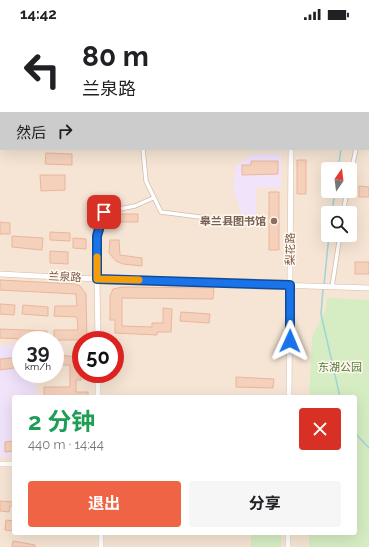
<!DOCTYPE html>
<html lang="zh">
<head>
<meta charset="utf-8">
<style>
  :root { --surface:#fff; --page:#f6f6f6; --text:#202124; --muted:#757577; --accent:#ef6444 }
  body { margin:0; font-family:Raleway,"Noto Sans SC",sans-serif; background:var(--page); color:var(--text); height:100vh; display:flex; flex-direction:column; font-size:15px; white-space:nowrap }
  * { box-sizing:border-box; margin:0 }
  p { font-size:13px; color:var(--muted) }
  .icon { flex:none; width:22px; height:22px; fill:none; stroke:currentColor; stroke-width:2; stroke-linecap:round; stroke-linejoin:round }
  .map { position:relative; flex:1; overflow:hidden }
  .drawer { position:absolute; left:12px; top:367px; width:345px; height:140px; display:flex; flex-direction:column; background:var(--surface); border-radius:4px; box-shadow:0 4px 16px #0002 }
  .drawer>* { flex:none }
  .top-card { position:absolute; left:0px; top:0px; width:369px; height:122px; box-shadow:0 4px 16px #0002; background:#fff; color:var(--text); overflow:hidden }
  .needle { width:26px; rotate:14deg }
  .tools { position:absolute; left:321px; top:134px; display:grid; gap:8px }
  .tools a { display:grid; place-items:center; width:36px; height:36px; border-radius:4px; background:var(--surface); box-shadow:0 4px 16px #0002; font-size:20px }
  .speed { position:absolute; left:12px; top:303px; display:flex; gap:8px; font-size:20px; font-weight:700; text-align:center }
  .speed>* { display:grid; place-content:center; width:52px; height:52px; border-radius:50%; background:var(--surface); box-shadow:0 4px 16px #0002; line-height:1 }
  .speed small { font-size:10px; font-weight:400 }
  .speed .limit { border:6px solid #d22; background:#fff; color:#111 }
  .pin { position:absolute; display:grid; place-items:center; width:34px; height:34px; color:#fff; margin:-17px; border-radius:8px; box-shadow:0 2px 6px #0006 }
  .me { position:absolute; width:44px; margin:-22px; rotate:1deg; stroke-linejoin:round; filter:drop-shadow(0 0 3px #0008) }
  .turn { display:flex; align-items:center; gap:14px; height:84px; padding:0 16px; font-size:18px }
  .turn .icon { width:52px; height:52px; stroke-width:2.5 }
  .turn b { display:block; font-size:28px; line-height:34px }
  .then { display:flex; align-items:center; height:38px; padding:0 16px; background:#0003; gap:8px; font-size:15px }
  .round { display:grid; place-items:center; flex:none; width:42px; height:42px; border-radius:4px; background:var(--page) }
  .head { display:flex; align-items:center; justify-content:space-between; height:68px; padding:0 16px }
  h1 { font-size:24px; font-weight:700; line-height:30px; color:#1e9e55 }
  .action { display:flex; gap:8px; margin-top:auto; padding:8px 16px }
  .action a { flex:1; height:46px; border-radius:4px; background:var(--accent); color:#fff; font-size:16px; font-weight:700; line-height:46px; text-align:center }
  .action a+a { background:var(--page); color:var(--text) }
  .status { display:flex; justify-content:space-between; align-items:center; height:28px; padding:0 20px; background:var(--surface); direction:ltr }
  .status svg { height:11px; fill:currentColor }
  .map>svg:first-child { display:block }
</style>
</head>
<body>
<div class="status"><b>14:42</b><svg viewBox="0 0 49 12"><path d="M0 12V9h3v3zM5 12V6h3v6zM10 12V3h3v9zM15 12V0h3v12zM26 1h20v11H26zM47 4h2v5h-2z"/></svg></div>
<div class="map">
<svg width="369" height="519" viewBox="0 0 369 519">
  <rect width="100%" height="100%" fill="#fef4e6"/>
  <!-- residential -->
  <path fill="#f6e5d4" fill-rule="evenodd" d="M 0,0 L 369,0 L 369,519 L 0,519 ZM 1,1 L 368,1 L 368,121 L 1,121 ZM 328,141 L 350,141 L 350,163 L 328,163 ZM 328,185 L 350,185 L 350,207 L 328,207 ZM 21,312 L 55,312 L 55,346 L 21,346 ZM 81,312 L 115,312 L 115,346 L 81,346 ZM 14,369 L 355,369 L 355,505 L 14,505 Z"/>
  <!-- education -->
  <path fill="#f1e3fa" d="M 253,126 L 281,126 L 281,160 L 256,159 L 256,190 L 242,187 L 233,161 L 236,137 Z
    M 21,316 L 21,346 L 32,346 L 38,369 L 14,369 L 14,429 L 0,429 L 0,318 Z"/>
  <!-- green -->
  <path fill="#d6edc3" d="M 327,270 L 369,272 L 369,519 L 309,519 L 309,505 L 355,505 L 355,369 L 309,369 L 312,309 L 326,281 Z
    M 251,505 L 281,505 L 281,519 L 251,519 Z"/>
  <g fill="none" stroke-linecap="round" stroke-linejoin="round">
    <!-- stream -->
    <path stroke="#9ed4dc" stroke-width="1.5" d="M 339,1 L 339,0
      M 338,141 L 341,121
      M 332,185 L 335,163
      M 324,257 L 329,207
      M 323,261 L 321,286 L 340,369
      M 355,405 L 369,420"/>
  </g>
  <!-- building -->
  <path fill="#f5d1bc" stroke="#e9b69b" d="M 46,125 L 72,126 L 72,137 L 45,136 Z
    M 297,132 L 306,132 L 306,166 L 297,166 Z
    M 251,133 L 278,133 L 278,146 L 242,147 L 242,137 L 251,137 Z
    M 40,147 L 65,147 L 65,162 L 41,163 Z
    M 359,158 L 369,159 L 369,169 L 359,169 Z
    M 269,164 L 279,164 L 279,222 L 269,222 Z
    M 112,186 L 138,186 L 138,194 L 112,194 Z
    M 0,194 L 10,195 L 10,206 L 0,206 Z
    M 50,204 L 70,205 L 70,213 L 50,212 Z
    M 12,208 L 43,210 L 42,222 L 12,219 Z
    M 73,210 L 86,211 L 86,221 L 73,220 Z
    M 110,212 L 119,212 L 120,227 L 142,230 L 142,238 L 123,236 L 116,233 L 109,225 Z
    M 50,223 L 68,224 L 68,236 L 50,235 Z
    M 355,234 L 369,234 L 369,246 L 355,246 Z
    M 0,252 L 75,256 L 80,258 L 86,266 L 87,312 L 54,312 L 54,302 L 78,302 L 77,289 L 54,288 L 55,278 L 77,278 L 76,266 L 0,262 Z
    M 122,259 L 214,260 L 213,271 L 122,270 L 122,298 L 152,299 L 152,295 L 163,295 L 163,280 L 172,281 L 171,304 L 157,304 L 157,307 L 115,305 L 115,292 L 110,292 L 110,268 L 113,261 Z
    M 0,276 L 15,277 L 14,287 L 0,286 Z
    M 23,277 L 48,279 L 48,288 L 22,286 Z
    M 181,284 L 210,286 L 209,295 L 180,293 Z
    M 0,301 L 47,303 L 47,312 L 0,310 Z
    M 55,327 L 81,329 L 81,352 L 76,352 L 76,364 L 88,364 L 88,369 L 44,369 L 44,359 L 70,359 L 70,337 L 55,337 Z
    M 21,329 L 21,339 L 0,342 L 0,331 Z
    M 236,349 L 274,351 L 273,360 L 236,359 Z
    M 14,413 L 14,423 L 5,424 L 5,414 Z
    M 0,473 L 14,474 L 14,478 L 10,478 L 9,484 L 0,483 Z
    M 6,492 L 14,493 L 14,503 L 5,502 Z
    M 13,513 L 35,517 L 35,519 L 12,519 Z"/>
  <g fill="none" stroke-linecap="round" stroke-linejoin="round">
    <defs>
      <path id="street" d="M 79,0 L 80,1
        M 368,90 L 369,90
        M 143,121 L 146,153 L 161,184 L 246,195
        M 350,149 L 356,121
        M 343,185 L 347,163
        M 97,251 L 97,208 L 104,184 L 135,178 L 153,170
        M 332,259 L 340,207"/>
      <path id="secondary" d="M 290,0 L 290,1
        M 0,246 L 97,251 L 369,260
        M 97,251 L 98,312
        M 98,346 L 98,369
        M 289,369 L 291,121
        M 0,436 L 14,436
        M 101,505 L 101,519
        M 288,505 L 288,519"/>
    </defs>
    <!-- street casing -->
    <use href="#street" stroke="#d3bdae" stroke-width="5"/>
    <!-- secondary casing -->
    <use href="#secondary" stroke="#d6bdab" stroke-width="6"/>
    <!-- street -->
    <use href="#street" stroke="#fff" stroke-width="3.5"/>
    <!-- secondary -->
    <use href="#secondary" stroke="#fff" stroke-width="5"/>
  </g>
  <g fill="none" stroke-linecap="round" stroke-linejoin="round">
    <defs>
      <path id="route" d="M 104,184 L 97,208 L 97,251 L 290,257 L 290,313"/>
    </defs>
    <!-- route casing -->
    <use href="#route" stroke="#114b97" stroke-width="10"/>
    <!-- route -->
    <use href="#route" stroke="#1a73e8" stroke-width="7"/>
    <!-- slow -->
    <path stroke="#f59e0b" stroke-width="7" d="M 97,229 L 97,251 L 139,252"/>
  </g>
  <!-- markers -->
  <circle fill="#8d6e63" stroke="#fff8ee" stroke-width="1.5" cx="274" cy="193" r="4"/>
  <g text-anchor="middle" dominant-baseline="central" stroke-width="3" stroke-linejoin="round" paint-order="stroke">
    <!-- education labels -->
    <g font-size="11" font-weight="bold" fill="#785e54" stroke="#fff8ee" text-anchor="end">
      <text x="266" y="193">皋兰县图书馆</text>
    </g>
    <!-- street labels -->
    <g font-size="11" fill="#795849" stroke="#fff8ee">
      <text transform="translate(290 221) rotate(-90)">梨花路</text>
      <text transform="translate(65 249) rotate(3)">兰泉路</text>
    </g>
    <!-- park labels -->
    <g font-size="11" fill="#527a3d" stroke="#fff8ee">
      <text x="340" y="339">东湖公园</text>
    </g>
  </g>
</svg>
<div class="tools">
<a><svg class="needle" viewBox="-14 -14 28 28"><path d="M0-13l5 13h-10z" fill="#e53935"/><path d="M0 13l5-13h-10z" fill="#757577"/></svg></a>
<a><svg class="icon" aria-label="search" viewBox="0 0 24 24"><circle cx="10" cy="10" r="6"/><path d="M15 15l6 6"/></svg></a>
</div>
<div class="speed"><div>39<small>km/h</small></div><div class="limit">50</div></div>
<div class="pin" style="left:104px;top:184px;background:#d93025"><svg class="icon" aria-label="arrive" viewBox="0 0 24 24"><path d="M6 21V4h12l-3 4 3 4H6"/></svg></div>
<svg class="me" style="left:290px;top:313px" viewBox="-20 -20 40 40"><path d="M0-17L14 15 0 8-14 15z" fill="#1a73e8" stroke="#fff" stroke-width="4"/></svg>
<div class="top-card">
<div class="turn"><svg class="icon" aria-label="left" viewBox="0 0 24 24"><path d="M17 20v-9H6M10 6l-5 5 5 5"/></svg><div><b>80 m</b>兰泉路</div></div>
<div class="then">然后<svg class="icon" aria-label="right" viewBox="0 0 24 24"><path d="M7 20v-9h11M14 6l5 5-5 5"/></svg></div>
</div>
<section class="drawer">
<div class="head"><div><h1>2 分钟</h1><p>440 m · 14:44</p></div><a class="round" style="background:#d93025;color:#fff"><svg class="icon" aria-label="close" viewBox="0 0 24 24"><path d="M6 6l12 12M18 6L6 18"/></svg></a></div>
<div class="action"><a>退出</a><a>分享</a></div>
</section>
</div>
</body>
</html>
